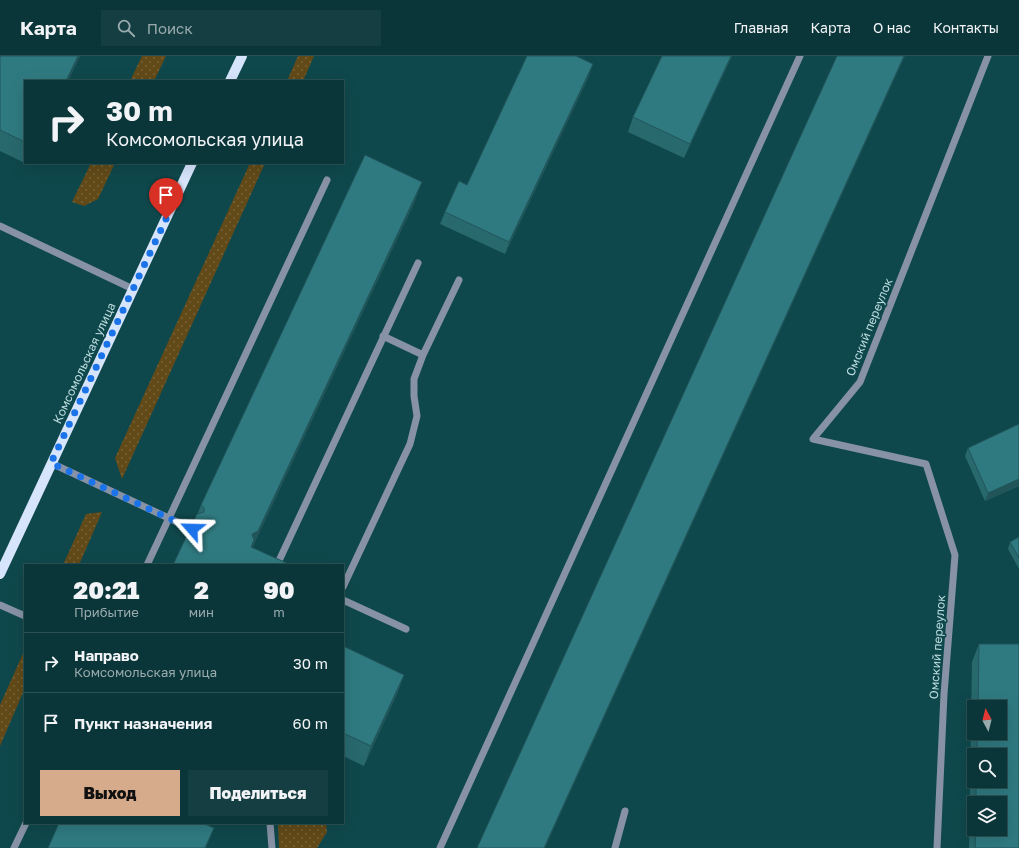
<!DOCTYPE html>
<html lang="ru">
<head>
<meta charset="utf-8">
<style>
  :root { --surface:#0b3639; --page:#143e41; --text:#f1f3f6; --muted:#9aabae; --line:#2b5053; --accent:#d6ab8b }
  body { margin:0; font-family:"Golos Text",sans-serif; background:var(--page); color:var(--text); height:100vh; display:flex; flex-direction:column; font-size:15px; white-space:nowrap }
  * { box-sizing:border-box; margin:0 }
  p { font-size:13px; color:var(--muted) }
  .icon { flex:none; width:22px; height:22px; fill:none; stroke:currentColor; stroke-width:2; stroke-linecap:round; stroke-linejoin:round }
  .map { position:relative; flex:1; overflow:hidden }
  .panel { position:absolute; left:24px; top:508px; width:320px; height:260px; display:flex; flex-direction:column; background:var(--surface); border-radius:0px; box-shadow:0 4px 16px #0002,0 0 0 1px var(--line) }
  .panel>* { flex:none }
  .top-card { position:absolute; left:24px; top:24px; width:320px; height:84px; border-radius:0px; box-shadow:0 4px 16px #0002,0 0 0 1px var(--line); background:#0b3639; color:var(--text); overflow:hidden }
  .needle { width:26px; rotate:353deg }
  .controls { position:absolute; left:967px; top:644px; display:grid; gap:8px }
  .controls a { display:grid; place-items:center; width:40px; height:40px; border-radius:0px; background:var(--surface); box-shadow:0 4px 16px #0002,0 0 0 1px var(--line); font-size:20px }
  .pin { position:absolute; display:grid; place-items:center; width:34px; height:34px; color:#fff; margin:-41px -17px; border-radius:50% 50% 50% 0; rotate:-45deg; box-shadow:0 0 4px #0007 }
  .pin .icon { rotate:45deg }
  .me { position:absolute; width:44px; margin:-22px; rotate:295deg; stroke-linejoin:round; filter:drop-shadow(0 0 3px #0008) }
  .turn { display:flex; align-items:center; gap:14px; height:84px; padding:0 16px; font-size:18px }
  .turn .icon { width:52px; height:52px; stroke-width:2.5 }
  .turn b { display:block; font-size:28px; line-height:34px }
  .eta { display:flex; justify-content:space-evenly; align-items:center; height:68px; text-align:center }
  .eta b { font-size:24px; font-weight:800; line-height:28px }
  .button { display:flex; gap:8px; margin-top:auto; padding:8px 16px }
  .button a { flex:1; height:46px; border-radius:0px; background:var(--accent); color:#111; font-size:16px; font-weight:800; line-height:46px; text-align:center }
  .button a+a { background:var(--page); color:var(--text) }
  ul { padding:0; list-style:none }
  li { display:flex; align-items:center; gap:12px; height:60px; padding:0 16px; border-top:1px solid var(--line) }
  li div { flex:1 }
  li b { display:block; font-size:15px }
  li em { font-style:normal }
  header { display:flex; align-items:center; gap:24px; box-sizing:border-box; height:56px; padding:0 20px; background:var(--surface); border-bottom:1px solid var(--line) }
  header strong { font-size:19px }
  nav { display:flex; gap:22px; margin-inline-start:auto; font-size:14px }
  .search { width:280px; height:36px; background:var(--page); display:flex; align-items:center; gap:10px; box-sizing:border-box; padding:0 14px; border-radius:0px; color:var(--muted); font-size:15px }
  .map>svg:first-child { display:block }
</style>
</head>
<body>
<header>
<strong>Карта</strong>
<div class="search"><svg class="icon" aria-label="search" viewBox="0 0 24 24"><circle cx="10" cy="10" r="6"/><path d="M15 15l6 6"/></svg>Поиск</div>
<nav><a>Главная</a><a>Карта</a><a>О нас</a><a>Контакты</a></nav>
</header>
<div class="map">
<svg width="1019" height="792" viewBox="0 0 1019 792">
  <defs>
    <pattern id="grass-dots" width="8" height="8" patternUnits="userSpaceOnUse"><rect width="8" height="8" fill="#624a18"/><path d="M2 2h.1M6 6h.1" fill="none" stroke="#776439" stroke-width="1.8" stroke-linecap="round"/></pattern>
  </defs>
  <rect width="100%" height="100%" fill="#0f484c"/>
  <!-- grass -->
  <path fill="url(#grass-dots)" d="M 142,0 L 166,0 L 154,25 L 130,25 Z
    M 298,0 L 314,0 L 303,25 L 287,25 Z
    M 91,107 L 115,107 L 98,143 L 84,150 L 72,146 Z
    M 250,107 L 265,107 L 122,423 L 115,402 Z
    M 102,456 L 79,509 L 63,509 L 86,458 Z
    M 25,593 L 25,632 L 0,690 L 0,649 Z
    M 278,767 L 326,767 L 327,776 L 317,792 L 279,792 Z"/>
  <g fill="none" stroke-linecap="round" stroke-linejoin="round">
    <!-- minor -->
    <path stroke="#8792a6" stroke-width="7" d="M 0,170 L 133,233
      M 383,280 L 423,299
      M 51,407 L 192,473
      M 147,509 L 327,124
      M 277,509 L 418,207
      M 343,531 L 410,388 L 417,360 L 414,340 L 414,323 L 423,299 L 459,224
      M 343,544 L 406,573
      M 0,549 L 25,560
      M 270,767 L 272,792
      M 14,792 L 26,767
      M 440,792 L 800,0
      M 615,792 L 625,755
      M 937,792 L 944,638 L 955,499 L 926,408 L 813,383 L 860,326 L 988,0"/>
    <!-- major -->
    <path stroke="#d6e4fc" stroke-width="10" d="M 230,25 L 242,0
      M 0,518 L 192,107"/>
  </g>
  <!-- wall -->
  <path fill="#28696e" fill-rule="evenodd" d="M 0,0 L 80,0 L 68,25 L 25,25 L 25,107 L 29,107 L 29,109 L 0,95 Z
    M 662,0 L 732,0 L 684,102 L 628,76 L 633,61 Z
    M 589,20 L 505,198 L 440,168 L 445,156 L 467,129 Z
    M 415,145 L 252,491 L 173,509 L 198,457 L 201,449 Z
    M 1019,368 L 1019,430 L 985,445 L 965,400 L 968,392 Z
    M 1019,481 L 1019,513 L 1008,493 L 1010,486 Z
    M 979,588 L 1019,588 L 1019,792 L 969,792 L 972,606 ZM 974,651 L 1000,651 L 1000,677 L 974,677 ZM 974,699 L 1000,699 L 1000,725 L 974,725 ZM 974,747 L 1000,747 L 1000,773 L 974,773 Z
    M 343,590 L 404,619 L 397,638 L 364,710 L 343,700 Z"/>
  <!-- shaded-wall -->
  <path fill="#21555a" d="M 78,0 L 80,0 L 68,25 L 66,25 Z
    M 731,0 L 732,0 L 684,102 L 690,88 Z
    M 904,0 L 905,0 L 545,792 L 544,792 Z
    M 593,8 L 589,20 L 505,198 L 509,186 Z
    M 422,126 L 415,145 L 251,495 L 252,478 Z
    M 1019,423 L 1019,430 L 985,445 L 988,437 Z
    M 404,619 L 397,638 L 364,710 L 371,690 Z
    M 214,772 L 206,792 L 205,792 Z"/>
  <!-- building -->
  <path fill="#2f7a80" stroke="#21555a" d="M 0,0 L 78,0 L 66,25 L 25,25 L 25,86 L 0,74 Z
    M 527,0 L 576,0 L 593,8 L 509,186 L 445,156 L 459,125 L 467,129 Z
    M 662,0 L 731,0 L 690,88 L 633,61 Z
    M 837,0 L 904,0 L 544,792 L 477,792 Z
    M 365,99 L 422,126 L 258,475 L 252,478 L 254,484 L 251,491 L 291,509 L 173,509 L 197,458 L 204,456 L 204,452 L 201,449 Z
    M 1019,368 L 1019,423 L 988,437 L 968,392 Z
    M 1019,481 L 1019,502 L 1010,486 Z
    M 979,588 L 1019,588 L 1019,792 L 975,792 L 976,773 L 1000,773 L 1000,747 L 976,747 L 976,725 L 1000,725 L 1000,699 L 977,699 L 977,677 L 1000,677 L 1000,651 L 978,651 Z
    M 343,590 L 404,619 L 371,690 L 343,677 Z
    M 59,767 L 202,767 L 214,772 L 205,792 L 48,792 Z"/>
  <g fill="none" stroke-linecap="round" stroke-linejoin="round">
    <!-- route -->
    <path stroke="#1a73e8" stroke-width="7" stroke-dasharray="0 12.6" d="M 166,163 L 51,407 L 192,473"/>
  </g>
  <g text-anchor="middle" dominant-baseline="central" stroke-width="3.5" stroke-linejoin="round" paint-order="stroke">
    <!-- street labels -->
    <g font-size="12" fill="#bbdcde" stroke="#0f484c">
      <text transform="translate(869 271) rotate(-68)">Омский переулок</text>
      <text transform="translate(84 307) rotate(-65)">Комсомольская улица</text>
      <text transform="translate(937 591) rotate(-86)">Омский переулок</text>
    </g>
  </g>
</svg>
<div class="controls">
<a><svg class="needle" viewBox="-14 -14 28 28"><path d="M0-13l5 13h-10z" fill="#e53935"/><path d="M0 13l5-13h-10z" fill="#9aabae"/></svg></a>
<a><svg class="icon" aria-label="search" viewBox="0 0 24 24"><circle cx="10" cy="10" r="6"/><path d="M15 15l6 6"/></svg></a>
<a><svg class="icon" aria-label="layers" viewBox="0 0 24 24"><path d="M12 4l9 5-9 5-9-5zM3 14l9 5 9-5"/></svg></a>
</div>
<div class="pin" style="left:166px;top:163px;background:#d93025"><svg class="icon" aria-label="arrive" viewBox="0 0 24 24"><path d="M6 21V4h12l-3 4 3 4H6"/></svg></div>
<svg class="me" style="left:192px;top:473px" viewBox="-20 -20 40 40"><path d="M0-17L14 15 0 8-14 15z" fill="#1a73e8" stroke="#fff" stroke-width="4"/></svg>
<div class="top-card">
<div class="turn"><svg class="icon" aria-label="right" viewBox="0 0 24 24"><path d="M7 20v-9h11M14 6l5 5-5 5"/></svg><div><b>30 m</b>Комсомольская улица</div></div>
</div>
<section class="panel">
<div class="eta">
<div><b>20:21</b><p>Прибытие</p></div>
<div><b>2</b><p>мин</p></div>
<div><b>90</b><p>m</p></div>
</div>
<ul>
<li><svg class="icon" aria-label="right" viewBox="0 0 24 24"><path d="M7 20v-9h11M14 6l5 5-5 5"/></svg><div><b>Направо</b><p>Комсомольская улица</p></div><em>30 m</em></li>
<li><svg class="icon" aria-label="arrive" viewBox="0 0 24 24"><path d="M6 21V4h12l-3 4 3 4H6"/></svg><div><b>Пункт назначения</b></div><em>60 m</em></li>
</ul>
<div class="button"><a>Выход</a><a>Поделиться</a></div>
</section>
</div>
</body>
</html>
